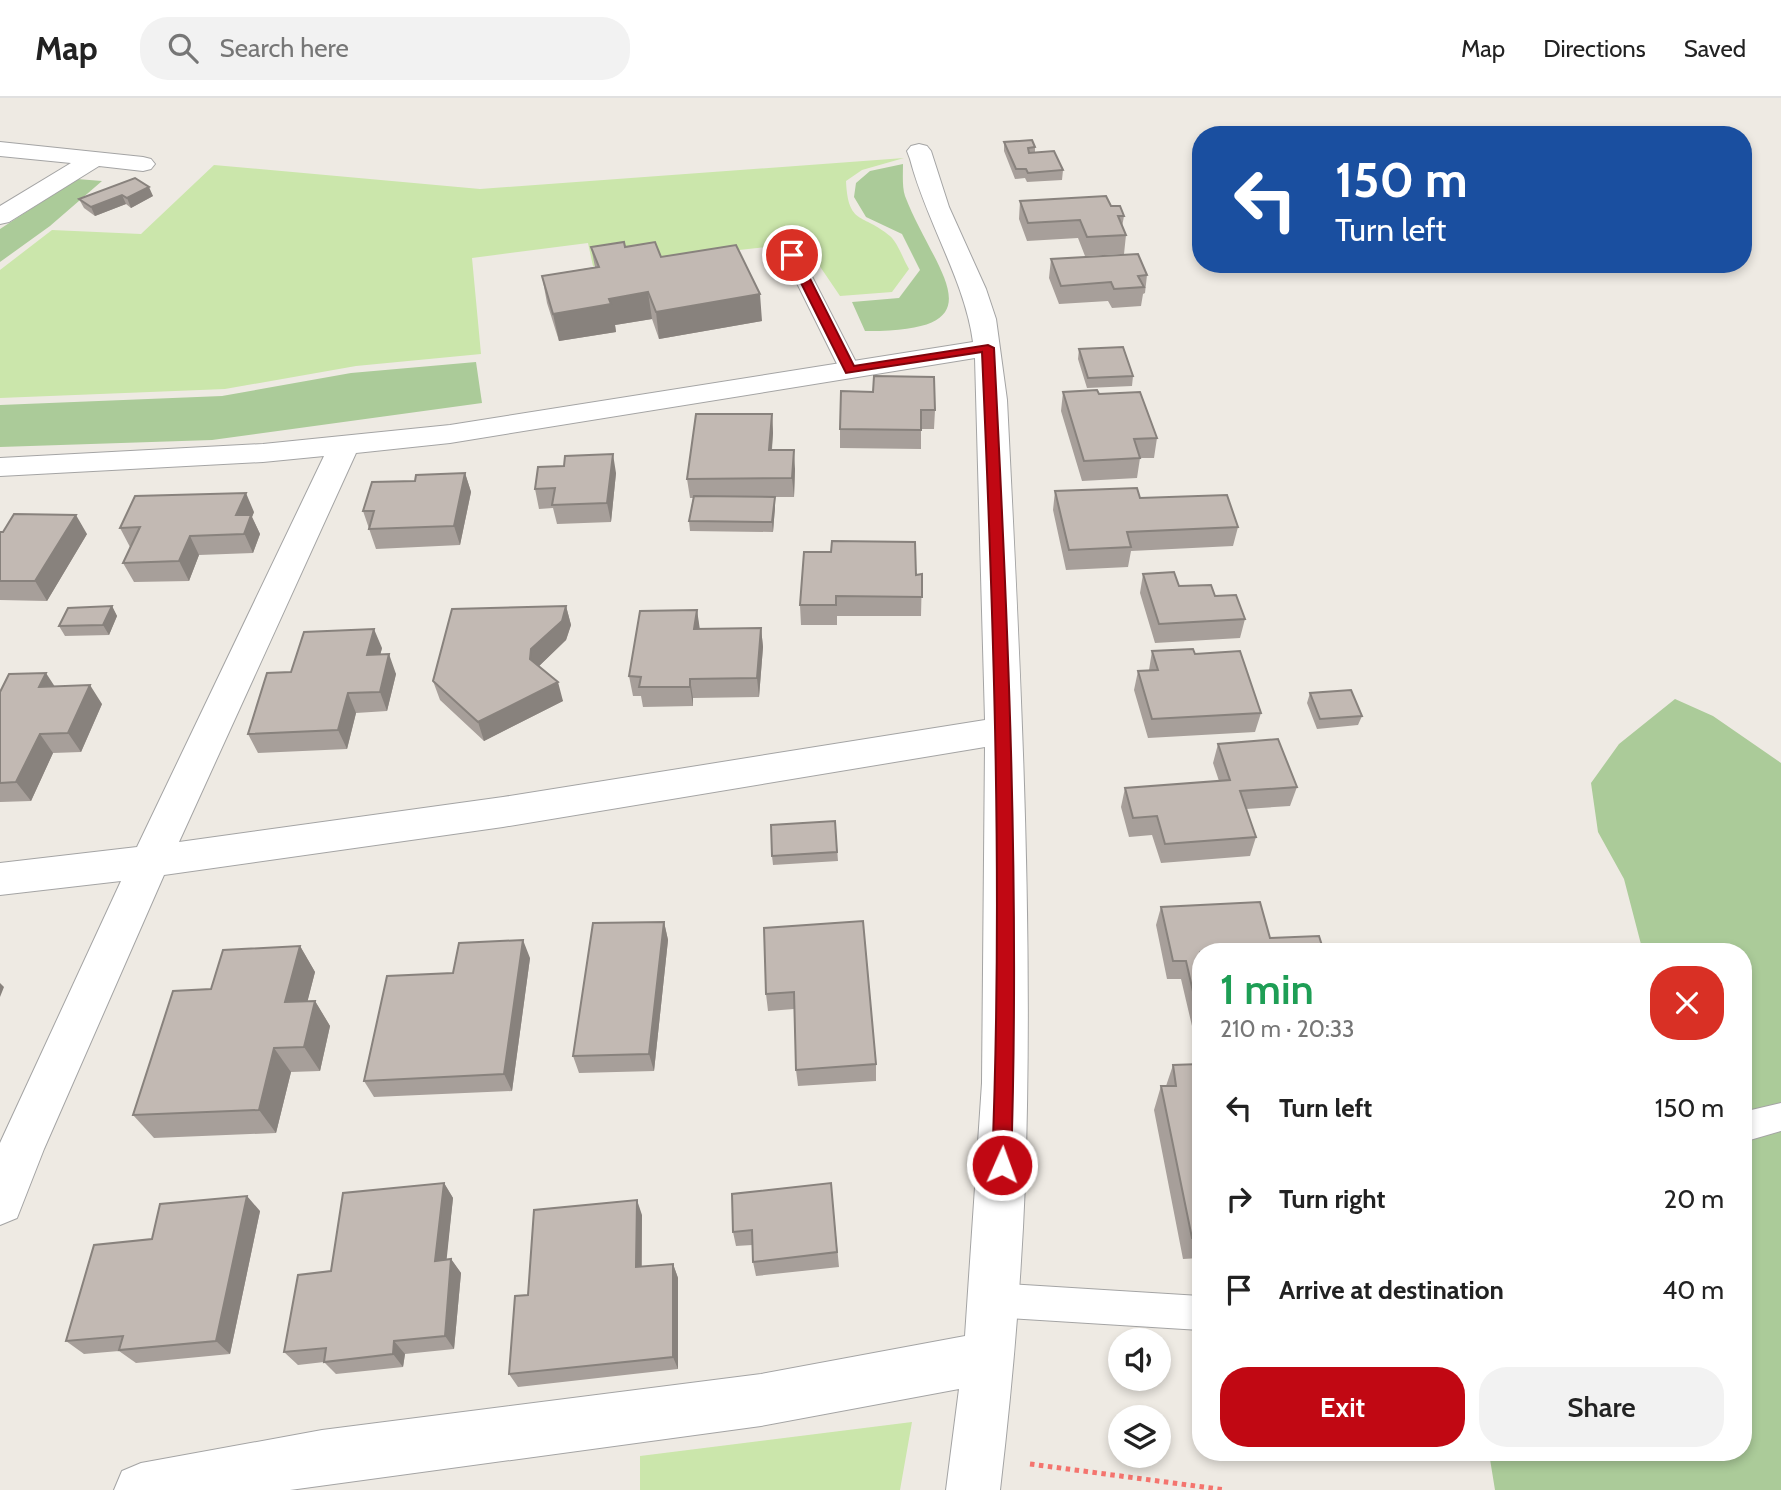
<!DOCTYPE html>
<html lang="en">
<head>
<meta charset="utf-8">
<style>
  :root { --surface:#fff; --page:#f2f2f2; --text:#222; --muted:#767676; --line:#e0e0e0; --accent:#c10813 }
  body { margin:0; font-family:Cabin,sans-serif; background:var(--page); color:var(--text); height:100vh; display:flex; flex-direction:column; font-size:26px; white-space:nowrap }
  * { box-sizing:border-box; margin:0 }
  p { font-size:23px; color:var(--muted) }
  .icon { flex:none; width:38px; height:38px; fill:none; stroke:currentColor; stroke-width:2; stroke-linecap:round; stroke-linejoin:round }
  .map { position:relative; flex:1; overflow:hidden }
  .drawer { position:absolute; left:1192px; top:845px; width:560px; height:518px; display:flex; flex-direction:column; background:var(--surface); border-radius:28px; box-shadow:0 4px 10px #0003 }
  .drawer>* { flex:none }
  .banner { position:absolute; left:1192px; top:28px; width:560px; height:147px; border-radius:28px; box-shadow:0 4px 10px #0003; background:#1a4fa0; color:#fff; overflow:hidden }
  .controls { position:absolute; left:1108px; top:1230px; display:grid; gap:14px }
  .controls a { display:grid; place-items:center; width:63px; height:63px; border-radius:50%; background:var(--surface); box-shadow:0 4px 10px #0003; font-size:35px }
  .pin { position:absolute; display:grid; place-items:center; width:60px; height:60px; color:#fff; margin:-30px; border:4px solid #fff; border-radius:50%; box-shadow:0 2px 7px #0007 }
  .me { position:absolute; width:77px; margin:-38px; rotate:2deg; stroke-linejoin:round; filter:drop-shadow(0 0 5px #0008) }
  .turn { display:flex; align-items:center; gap:24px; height:147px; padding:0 28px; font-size:32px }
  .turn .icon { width:91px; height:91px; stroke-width:2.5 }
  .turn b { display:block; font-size:49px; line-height:60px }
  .round { display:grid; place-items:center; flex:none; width:74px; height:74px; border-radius:28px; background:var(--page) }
  .headline { display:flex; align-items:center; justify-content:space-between; height:119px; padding:0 28px }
  h1 { font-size:42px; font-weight:600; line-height:52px; color:#1e9e55 }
  .action { display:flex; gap:14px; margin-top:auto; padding:14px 28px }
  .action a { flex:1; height:80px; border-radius:28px; background:var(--accent); color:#fff; font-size:28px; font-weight:600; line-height:80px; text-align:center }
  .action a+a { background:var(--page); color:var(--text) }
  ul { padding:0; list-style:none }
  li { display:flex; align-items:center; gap:21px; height:91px; padding:0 28px }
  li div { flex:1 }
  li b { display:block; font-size:26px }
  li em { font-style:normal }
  header { display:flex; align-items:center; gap:42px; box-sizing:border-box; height:98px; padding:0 35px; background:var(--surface); border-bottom:2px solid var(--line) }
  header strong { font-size:33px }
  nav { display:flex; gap:38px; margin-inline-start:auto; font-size:24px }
  .search { width:490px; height:63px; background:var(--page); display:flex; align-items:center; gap:18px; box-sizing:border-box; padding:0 24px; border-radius:28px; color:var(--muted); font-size:26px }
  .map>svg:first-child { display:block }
</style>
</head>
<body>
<header>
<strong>Map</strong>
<div class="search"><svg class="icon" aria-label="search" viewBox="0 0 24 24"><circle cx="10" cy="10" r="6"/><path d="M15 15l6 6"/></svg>Search here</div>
<nav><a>Map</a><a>Directions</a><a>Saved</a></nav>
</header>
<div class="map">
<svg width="1781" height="1392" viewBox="0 0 1781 1392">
  <rect width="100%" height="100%" fill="#eeeae3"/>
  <!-- grass -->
  <path fill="#cbe6ab" d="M 904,60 L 862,72 L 846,83 C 848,128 863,115 890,138 C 898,145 903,161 909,171 L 892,194 L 840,198 L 804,145 L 593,168 L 588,145 L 472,160 L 481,256 L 356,268 L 225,291 L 0,300 L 0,172 L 52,132 L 141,136 L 214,67 L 480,91 Z
    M 912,1324 L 900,1392 L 640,1392 L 640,1358 Z"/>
  <!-- forest -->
  <path fill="#abcb99" d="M 903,66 C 903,76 902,89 905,98 C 934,174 1005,234 865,233 L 852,204 L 899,200 L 920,172 L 902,136 L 866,119 L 854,99 L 856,85 L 870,73 Z
    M 77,81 L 102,83 L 50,128 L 0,164 L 0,131 Z
    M 476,264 L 482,305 L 212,342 L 0,349 L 0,307 L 222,298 L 351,275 Z
    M 1675,601 L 1713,618 L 1781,665 L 1781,1392 L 1495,1392 L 1489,1355 L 1743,1354 L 1743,854 L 1643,854 L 1624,781 L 1598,734 L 1591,685 L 1619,646 Z"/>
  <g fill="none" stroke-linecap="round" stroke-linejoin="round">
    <defs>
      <path id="lane" d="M 792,152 L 801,157 L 860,272 L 857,276 L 843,276 L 840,272 L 783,157 Z
        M 1781,1005 L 1781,1033 L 1743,1044 L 1743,1014 Z
        M 994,1185 L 1200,1198 L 1200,1232 L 994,1219 L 982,1214 L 977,1202 L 982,1190 Z"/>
      <path id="street" d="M 0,44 L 143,59 L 151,61 L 155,66 L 151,71 L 143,73 L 99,68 L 9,124 L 0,126 L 0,108 L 71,65 L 0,58 Z
        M 919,46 L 927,48 L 931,53 L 949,109 L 986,191 L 996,221 L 1007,302 C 1020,563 1034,824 1025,1086 C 1021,1188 1012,1290 1000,1392 L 946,1392 L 959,1291 L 761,1328 L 290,1392 L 114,1392 L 122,1373 L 141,1365 L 322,1332 L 761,1276 L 965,1238 L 982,985 L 985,649 L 503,729 L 164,777 L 44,1051 L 17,1120 L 0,1127 L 0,1045 L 121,783 L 0,797 L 0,765 L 137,749 L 324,358 L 263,364 L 0,378 L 0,360 L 263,346 L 450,327 L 973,244 C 965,183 926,123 910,61 L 907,53 L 911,48 ZM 975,260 L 985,622 L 503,699 L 179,744 L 356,355 L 450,345 Z"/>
    </defs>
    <!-- lane casing -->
    <use href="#lane" stroke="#a4a4a4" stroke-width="2"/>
    <!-- street casing -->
    <use href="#street" stroke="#a4a4a4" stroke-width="2"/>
    <!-- path -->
    <path stroke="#f4746e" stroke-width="5" stroke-dasharray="4.5 4.5" stroke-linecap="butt" d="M 1030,1366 L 1226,1392"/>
    <!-- lane -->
    <use href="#lane" fill="#fff" fill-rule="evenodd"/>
    <!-- street -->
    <use href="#street" fill="#fff" fill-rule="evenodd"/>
  </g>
  <!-- wall -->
  <path fill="#a79f9a" d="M 1004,44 L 1035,49 L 1035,54 L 1063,72 L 1062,82 L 1027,84 L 1025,80 L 1015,81 L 1004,53 Z
    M 135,80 L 153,98 L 131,110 L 126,106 L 95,118 L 84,110 L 79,101 Z
    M 1020,103 L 1111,108 L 1124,118 L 1122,129 L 1126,137 L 1124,156 L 1085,158 L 1078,140 L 1027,143 L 1019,121 Z
    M 591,149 L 625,149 L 661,159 L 762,223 L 659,241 L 652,221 L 615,227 L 616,234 L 559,243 L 547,205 L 542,178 L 595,169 Z
    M 1051,161 L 1147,177 L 1145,195 L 1143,196 L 1141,208 L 1112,210 L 1108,203 L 1059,206 L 1049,180 Z
    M 1079,251 L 1133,278 L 1132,288 L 1087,290 L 1078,261 Z
    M 841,293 L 935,312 L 934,331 L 921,331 L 921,351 L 840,350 L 840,331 Z
    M 1063,294 L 1099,296 L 1157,340 L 1154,360 L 1140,360 L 1137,380 L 1082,383 L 1061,313 Z
    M 772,316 L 773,335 L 772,352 L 795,371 L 794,399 L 775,399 L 775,409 L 773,434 L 690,433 L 689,423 L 693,400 L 690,400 L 687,381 Z
    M 465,375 L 471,394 L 460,447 L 376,451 L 363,413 L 415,383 Z
    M 616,375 L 611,424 L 557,426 L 553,410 L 539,411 L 535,391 Z
    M 1055,393 L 1140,400 L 1238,429 L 1233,448 L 1131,453 L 1128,469 L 1066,472 L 1053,412 Z
    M 254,414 L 252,419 L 260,436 L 253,455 L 199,457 L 189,483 L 134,484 L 123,465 L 130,449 L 120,430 Z
    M 0,434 L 87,436 L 47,503 L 0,502 Z
    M 922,476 L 921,518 L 837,518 L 837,527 L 801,527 L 800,507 L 916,477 Z
    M 1143,476 L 1179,488 L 1215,498 L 1245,521 L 1240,540 L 1155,545 L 1140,495 Z
    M 112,508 L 117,518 L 109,537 L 65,538 L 59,528 Z
    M 566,508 L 571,527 L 566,542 L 539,568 L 563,603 L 484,643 L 440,602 L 433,583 Z
    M 697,512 L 699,531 L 761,530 L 763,549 L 759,599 L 693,600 L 693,608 L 643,609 L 641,598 L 633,598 L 629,578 Z
    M 382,550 L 380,557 L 396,576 L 387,613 L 356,615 L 347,651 L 258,655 L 248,636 L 291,574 Z
    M 1152,553 L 1195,556 L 1261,615 L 1255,634 L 1148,640 L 1134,592 L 1138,573 L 1149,572 Z
    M 0,594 L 102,606 L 81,654 L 53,655 L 31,703 L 0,704 Z
    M 1310,595 L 1362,618 L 1358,627 L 1317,631 L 1307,605 Z
    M 1218,646 L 1297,689 L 1290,708 L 1246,711 L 1256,739 L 1250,758 L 1161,765 L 1152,737 L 1129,739 L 1121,709 L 1125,690 L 1219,683 L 1213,665 Z
    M 835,723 L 838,763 L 773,767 L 772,758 Z
    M 1161,809 L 1200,854 L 1200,928 L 1192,928 L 1181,881 L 1167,881 L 1156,827 Z
    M 664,824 L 668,842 L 654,973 L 579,975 L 573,958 Z
    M 764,830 L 876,966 L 876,983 L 798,988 L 796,972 L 794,911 L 768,913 L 766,896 Z
    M 300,848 L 315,874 L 307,904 L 315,903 L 330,928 L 320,973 L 291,974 L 276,1035 L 154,1040 L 133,1017 L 211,891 Z
    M 530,860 L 512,993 L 374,999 L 364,983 L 453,875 Z
    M 1200,966 L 1200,1160 L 1183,1161 L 1154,1012 L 1161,988 L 1166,988 L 1173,967 Z
    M 444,1085 L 453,1100 L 446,1162 L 451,1161 L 461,1175 L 454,1251 L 405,1256 L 403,1269 L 336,1276 L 324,1264 L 298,1267 L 284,1254 L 331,1173 Z
    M 831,1085 L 839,1169 L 756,1178 L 753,1164 L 752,1147 L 736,1148 L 733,1134 Z
    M 260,1113 L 230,1256 L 136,1265 L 119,1253 L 84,1256 L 66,1243 L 152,1141 Z
    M 642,1117 L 642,1169 L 673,1166 L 678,1180 L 678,1271 L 518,1289 L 509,1276 L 528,1197 Z"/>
  <!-- shaded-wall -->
  <path fill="#88827d" d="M 149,89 L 153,98 L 131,110 L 127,100 Z
    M 122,97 L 126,106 L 95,118 L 91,109 Z
    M 648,194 L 652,221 L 615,227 L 616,234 L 559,243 L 553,216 L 609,201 Z
    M 760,196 L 762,223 L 659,241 L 656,214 Z
    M 772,316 L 773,335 L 770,371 L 769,352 Z
    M 794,352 L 795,371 L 794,399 L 792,380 Z
    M 613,356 L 616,375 L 611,424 L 607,405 Z
    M 465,375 L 471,394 L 460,447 L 454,428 Z
    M 246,395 L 254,414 L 252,419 L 260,436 L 253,455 L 236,417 Z
    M 775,399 L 775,409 L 773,434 L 772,424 Z
    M 76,417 L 87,436 L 47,503 L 35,483 Z
    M 190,438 L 199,457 L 189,483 L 179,463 Z
    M 112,508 L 117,518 L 109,537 L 103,527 Z
    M 566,508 L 571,527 L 566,542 L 536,571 L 530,561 L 531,551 Z
    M 697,512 L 700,532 L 694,531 Z
    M 761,530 L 763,549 L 759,599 L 757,580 Z
    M 374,531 L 382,550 L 375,577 L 367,557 Z
    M 389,556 L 396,576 L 387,613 L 380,594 Z
    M 46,575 L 59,595 L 39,589 Z
    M 690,581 L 693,600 L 693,608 L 690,589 Z
    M 558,584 L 563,603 L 484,643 L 478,624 Z
    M 90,587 L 102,606 L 81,654 L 68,635 Z
    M 348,595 L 356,615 L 347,651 L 338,632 Z
    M 40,636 L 53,655 L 31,703 L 16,684 Z
    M 664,824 L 668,842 L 654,973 L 649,956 Z
    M 523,842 L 530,860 L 512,993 L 504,976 Z
    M 300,848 L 315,874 L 301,929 L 285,904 Z
    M 0,885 L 4,889 L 0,899 Z
    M 315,903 L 330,928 L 320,973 L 304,949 Z
    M 274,950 L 291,974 L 276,1035 L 259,1012 Z
    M 444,1085 L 453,1100 L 445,1177 L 435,1163 Z
    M 247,1098 L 260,1113 L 230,1256 L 216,1243 Z
    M 637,1102 L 642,1117 L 641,1184 L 636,1169 Z
    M 451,1161 L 461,1175 L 454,1251 L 445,1238 Z
    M 673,1166 L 678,1180 L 678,1271 L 673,1259 Z
    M 394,1243 L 405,1256 L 403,1269 L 393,1256 Z"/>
  <!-- building -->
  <path fill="#c2b9b3" stroke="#88827d" stroke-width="2" d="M 1032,42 L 1035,49 L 1028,50 L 1029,55 L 1054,53 L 1063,72 L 1028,75 L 1026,71 L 1016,71 L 1004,44 Z
    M 135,80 L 149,89 L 127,100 L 122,97 L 91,109 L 79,101 Z
    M 1106,98 L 1111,108 L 1120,108 L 1124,118 L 1118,118 L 1126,137 L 1087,139 L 1080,122 L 1028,125 L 1020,103 Z
    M 624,144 L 625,149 L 655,144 L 661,159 L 736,147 L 760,196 L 656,214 L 648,194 L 609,201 L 611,206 L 553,216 L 542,178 L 599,169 L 591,149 Z
    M 1138,156 L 1147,177 L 1138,178 L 1144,189 L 1114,191 L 1111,184 L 1061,188 L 1051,161 Z
    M 1123,249 L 1133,278 L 1088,280 L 1079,251 Z
    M 874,278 L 934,279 L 935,312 L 921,312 L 921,332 L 840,331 L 841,293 L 873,294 Z
    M 1097,292 L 1099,296 L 1140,294 L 1157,340 L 1134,341 L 1140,360 L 1084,363 L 1063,294 Z
    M 696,316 L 772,316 L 769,352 L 794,352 L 792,380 L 687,381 Z
    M 613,356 L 607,405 L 552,407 L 555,390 L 535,391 L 538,369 L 564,368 L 565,358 Z
    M 465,375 L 454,428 L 369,431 L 374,413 L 363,413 L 372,384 L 415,383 L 416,377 Z
    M 1137,390 L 1140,400 L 1227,397 L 1238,429 L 1127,434 L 1131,449 L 1069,452 L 1055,393 Z
    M 246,395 L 236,417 L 251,417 L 244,436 L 190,438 L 179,463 L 123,465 L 140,429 L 120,430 L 135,398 Z
    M 694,398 L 775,399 L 772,424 L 689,423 Z
    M 14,416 L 76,417 L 35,483 L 0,483 L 0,434 L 3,434 Z
    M 832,443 L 915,444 L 916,477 L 922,476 L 922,499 L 836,498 L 836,507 L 800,507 L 804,454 L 831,454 Z
    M 1174,474 L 1179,488 L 1211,487 L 1215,498 L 1236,497 L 1245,521 L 1159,526 L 1143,476 Z
    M 112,508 L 103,527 L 59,528 L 68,510 Z
    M 566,508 L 562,523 L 531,551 L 530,561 L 558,584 L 478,624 L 433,583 L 452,511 Z
    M 697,512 L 694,531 L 761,530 L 757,580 L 690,581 L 690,589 L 639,589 L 641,579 L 629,578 L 640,513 Z
    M 374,531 L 367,557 L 389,556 L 380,594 L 348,595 L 338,632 L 248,636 L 267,575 L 291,574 L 304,534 Z
    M 1193,551 L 1195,556 L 1240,553 L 1261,615 L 1152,621 L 1138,573 L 1158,572 L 1152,553 Z
    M 46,575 L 39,589 L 90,587 L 68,635 L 40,636 L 16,684 L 0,685 L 0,594 L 9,576 Z
    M 1351,592 L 1362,618 L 1320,621 L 1310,595 Z
    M 1278,641 L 1297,689 L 1240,693 L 1256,739 L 1165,746 L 1157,718 L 1133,720 L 1125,690 L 1230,682 L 1218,646 Z
    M 835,723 L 837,754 L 772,758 L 771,727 Z
    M 1260,804 L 1270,840 L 1319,838 L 1324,854 L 1200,854 L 1200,911 L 1197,911 L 1186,863 L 1173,863 L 1161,809 Z
    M 863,823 L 876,966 L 796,972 L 794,894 L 766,896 L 764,830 Z
    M 664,824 L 649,956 L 573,958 L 593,825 Z
    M 523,842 L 504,976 L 364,983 L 387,878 L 453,875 L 459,845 Z
    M 300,848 L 285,904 L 315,903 L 304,949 L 274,950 L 259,1012 L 133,1017 L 173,893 L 211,891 L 223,852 Z
    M 1200,966 L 1200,1140 L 1192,1140 L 1161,988 L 1176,988 L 1173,967 Z
    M 444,1085 L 435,1163 L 451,1161 L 445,1238 L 394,1243 L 393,1256 L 324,1264 L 326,1250 L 284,1254 L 298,1177 L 331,1173 L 343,1095 Z
    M 831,1085 L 837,1154 L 753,1164 L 752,1132 L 733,1134 L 732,1096 Z
    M 247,1098 L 216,1243 L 119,1252 L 123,1238 L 66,1243 L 94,1147 L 152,1141 L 160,1106 Z
    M 637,1102 L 636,1169 L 673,1166 L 673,1259 L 509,1276 L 515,1198 L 528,1197 L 534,1112 Z"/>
  <!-- route -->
  <path fill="#c10813" stroke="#7d050c" stroke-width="2" d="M 792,154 L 798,157 L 854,268 L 988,247 L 994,250 C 1008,522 1020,794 1011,1067 L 1008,1073 L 1002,1076 L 995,1073 L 992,1067 C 1003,796 994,525 982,254 L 846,275 L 787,157 Z"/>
</svg>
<div class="controls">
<a><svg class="icon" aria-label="sound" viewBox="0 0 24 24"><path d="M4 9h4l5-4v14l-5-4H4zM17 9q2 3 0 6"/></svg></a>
<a><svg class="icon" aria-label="layers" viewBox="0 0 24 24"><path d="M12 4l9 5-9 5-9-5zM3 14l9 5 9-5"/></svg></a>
</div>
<div class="pin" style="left:792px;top:157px;background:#d93025"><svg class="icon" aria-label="arrive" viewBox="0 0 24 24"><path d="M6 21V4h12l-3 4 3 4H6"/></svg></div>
<svg class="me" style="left:1002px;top:1067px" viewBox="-20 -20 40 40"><circle r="17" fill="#c10813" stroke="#fff" stroke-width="3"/><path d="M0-11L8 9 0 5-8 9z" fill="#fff"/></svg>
<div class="banner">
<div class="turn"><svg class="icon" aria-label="left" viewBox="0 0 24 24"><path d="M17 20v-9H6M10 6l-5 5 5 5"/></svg><div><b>150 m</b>Turn left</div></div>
</div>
<section class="drawer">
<div class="headline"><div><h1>1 min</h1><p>210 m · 20:33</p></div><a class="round" style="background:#d93025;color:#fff"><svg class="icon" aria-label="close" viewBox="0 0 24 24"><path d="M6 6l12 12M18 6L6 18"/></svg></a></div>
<ul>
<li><svg class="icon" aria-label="left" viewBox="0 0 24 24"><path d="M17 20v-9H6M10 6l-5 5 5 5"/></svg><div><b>Turn left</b></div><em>150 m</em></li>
<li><svg class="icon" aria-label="right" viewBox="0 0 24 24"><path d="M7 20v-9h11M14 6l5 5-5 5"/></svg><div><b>Turn right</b></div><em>20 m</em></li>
<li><svg class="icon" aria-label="arrive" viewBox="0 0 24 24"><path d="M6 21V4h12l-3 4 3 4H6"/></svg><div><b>Arrive at destination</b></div><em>40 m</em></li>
</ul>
<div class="action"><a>Exit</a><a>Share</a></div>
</section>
</div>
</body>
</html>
